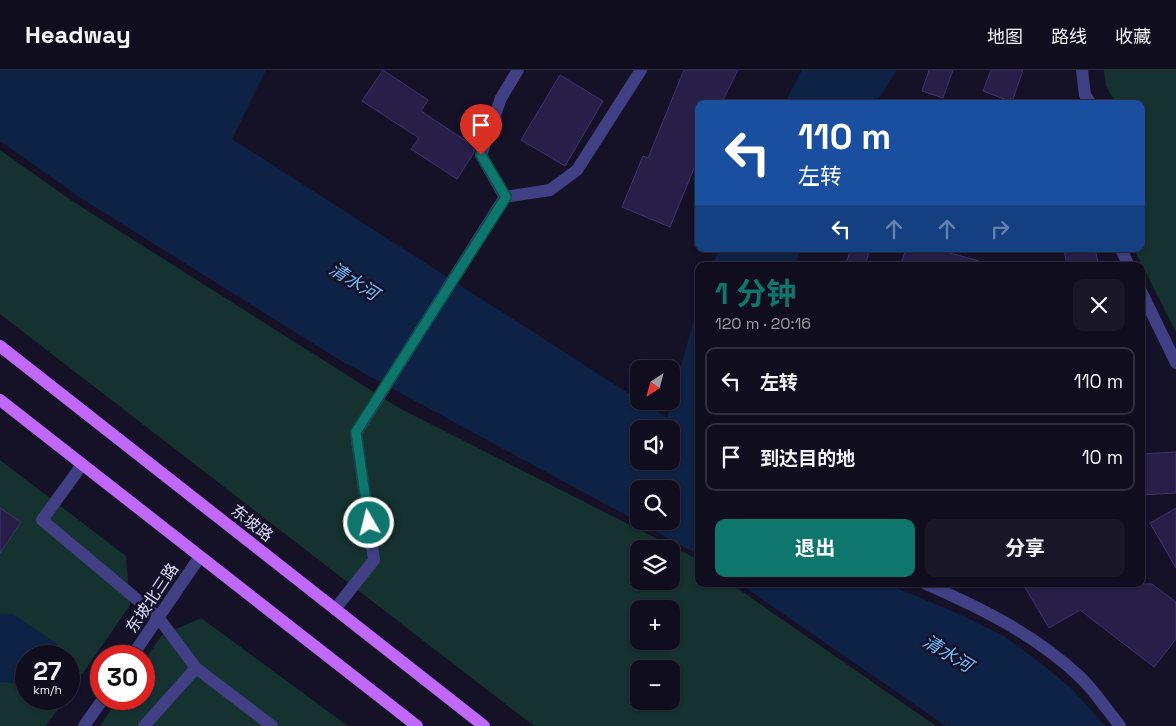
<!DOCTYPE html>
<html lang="zh">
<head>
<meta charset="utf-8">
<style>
  :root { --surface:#100e1e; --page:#191727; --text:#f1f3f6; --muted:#9c9ca4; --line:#302e3c; --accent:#0f766e }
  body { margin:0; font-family:"Space Grotesk","Noto Sans SC",sans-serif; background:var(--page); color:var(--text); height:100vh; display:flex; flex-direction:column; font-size:19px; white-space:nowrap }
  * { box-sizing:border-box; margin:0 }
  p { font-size:16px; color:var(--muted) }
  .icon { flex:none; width:28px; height:28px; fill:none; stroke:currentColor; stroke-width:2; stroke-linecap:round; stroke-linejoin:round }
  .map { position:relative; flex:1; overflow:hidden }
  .panel { position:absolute; left:695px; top:192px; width:450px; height:325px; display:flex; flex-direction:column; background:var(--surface); border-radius:10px; box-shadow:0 1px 4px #0004,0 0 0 1px var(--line) }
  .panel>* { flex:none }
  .hud { position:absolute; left:695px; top:30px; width:450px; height:152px; border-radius:10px; box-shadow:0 1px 4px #0004,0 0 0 1px var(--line); background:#1a4fa0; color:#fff; overflow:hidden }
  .needle { width:32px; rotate:216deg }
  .tools { position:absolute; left:630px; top:290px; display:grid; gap:10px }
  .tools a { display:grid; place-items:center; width:50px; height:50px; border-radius:10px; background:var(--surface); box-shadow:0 1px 4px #0004,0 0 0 1px var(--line); font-size:25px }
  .speed { position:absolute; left:15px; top:575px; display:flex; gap:10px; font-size:25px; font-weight:700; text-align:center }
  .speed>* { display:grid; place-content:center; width:65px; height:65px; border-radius:50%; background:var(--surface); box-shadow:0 1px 4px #0004,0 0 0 1px var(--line); line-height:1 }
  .speed small { font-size:12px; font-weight:400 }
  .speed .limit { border:8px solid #d22; background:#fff; color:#111 }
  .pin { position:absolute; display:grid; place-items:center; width:42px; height:42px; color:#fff; margin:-51px -21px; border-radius:50% 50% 50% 0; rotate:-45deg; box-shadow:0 0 5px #0007 }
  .pin .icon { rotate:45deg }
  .me { position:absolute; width:55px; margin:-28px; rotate:352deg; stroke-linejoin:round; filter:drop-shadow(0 0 4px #0008) }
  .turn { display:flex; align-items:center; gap:18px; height:105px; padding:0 20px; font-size:22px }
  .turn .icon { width:65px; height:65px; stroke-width:2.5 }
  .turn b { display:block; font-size:35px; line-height:42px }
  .lanes { display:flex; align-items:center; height:48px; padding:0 20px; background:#0003; justify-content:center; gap:25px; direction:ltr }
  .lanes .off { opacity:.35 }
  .round { display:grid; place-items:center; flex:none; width:52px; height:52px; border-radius:10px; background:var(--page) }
  .headline { display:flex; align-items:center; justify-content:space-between; height:85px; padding:0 20px }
  h1 { font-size:30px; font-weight:700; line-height:38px; color:var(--accent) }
  .cta { display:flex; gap:10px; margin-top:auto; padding:10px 20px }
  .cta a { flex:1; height:58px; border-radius:10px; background:var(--accent); color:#fff; font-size:20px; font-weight:700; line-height:58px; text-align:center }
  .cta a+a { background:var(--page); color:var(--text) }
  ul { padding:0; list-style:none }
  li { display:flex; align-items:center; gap:15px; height:68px; margin:0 10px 8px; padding:0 10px; border:2px solid var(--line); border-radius:10px }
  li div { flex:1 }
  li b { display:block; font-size:19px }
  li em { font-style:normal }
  header { display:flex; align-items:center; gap:30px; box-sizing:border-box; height:70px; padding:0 25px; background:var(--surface); border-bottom:1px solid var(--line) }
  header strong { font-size:24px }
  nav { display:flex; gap:28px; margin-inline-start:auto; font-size:18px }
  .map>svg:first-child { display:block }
</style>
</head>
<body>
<header>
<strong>Headway</strong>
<nav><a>地图</a><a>路线</a><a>收藏</a></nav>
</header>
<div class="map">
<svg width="1176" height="656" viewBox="0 0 1176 656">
  <rect width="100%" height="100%" fill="#151228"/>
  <!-- green -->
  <path fill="#153230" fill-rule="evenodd" d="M 1104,0 L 1176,0 L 1176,262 L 1134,179 L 1141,179 L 1141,34 L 1116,34 L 1106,16 Z
    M 0,80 L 72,131 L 399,338 L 695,488 L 699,491 L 699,514 L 731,514 L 936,656 L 534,656 L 0,244 ZM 639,479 L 671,479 L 671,511 L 639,511 ZM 639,539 L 671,539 L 671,571 L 639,571 ZM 639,599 L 671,599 L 671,631 L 639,631 Z
    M 0,390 L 126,486 L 130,535 L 69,623 L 69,586 L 26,586 L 26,629 L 65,629 L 46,656 L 0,656 Z
    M 201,548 L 348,656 L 100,656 L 118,629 L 144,629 L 144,591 L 162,565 Z"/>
  <!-- water -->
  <path fill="#0e2245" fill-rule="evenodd" d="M 0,0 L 266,0 L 232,69 L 667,348 L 699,231 L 699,485 L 338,289 L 84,130 L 0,71 ZM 639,359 L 671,359 L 671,391 L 639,391 ZM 639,419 L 671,419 L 671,451 L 639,451 Z
    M 802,0 L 897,0 L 875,34 L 784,34 Z
    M 719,179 L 800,179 L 795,196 L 712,196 Z
    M 740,514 L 887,514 L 959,544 L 1004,566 L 1043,595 L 1073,620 L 1105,656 L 946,656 Z
    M 0,544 L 13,544 L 57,574 L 60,586 L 26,586 L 26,614 L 0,612 Z"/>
  <!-- building -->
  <path fill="#271f48" stroke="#3e3273" d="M 383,0 L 428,30 L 421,41 L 475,77 L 473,84 L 457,109 L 411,79 L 419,68 L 362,31 Z
    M 684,0 L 738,0 L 721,34 L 699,34 L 699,86 L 670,157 L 622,137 L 643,86 L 648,88 Z
    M 929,0 L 953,0 L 943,28 L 922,21 Z
    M 991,0 L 1023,0 L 1012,32 L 983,21 Z
    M 560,5 L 603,31 L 565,96 L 521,70 Z
    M 851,179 L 870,179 L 865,196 L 845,196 Z
    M 906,179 L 935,179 L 979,191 L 978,196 L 900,196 Z
    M 1064,179 L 1095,179 L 1099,196 L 1067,196 Z
    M 1176,382 L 1176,423 L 1141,425 L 1141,384 Z
    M 0,438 L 21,452 L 0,483 Z
    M 1176,438 L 1176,498 L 1150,453 Z
    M 1023,514 L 1152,514 L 1176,532 L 1176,569 L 1154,597 L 1080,540 L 1049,558 Z"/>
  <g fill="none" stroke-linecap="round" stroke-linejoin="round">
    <!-- minor -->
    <path stroke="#414084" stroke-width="12" d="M 1082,0 L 1085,25 L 1091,34
      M 505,127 L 481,85 L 501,28 L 518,0
      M 1121,179 L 1129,196
      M 1141,221 L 1176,293
      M 82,395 L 42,450 L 158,547 L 196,598 L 272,656
      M 926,514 C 981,538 1034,564 1079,606 C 1094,620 1107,640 1120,656
      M 335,539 L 374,490 L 356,363 L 505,127 L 550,120 L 577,100 L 641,0
      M 132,586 L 199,488
      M 84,656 L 103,629
      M 144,656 L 196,598"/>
    <!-- major -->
    <path stroke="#c068f7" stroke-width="12" d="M 0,276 L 484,656
      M 0,330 L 417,656"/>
  </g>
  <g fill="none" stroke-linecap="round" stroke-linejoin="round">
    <defs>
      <path id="route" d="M 369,453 L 356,362 L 506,127 L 481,85"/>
    </defs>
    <!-- route casing -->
    <use href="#route" stroke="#0a4d48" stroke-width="12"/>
    <!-- route -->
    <use href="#route" stroke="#0f766e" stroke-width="9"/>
  </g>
  <g text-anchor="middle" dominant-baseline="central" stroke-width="5" stroke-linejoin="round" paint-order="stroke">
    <!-- street labels -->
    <g font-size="16" fill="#dedbfd" stroke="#151228">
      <text transform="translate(252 453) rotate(38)">东坡路</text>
      <text transform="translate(152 528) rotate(-56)">东坡北三路</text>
    </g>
    <!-- water labels -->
    <g font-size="18" font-style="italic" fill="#6fb9f7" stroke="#151228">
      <text transform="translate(354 211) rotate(32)">清水河</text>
      <text transform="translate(948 583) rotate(31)">清水河</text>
    </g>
  </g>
</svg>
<div class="tools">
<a><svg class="needle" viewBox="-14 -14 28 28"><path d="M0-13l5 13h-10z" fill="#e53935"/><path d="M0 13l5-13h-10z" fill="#9c9ca4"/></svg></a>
<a><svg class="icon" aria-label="sound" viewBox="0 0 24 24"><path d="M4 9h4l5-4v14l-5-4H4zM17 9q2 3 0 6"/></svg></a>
<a><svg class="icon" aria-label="search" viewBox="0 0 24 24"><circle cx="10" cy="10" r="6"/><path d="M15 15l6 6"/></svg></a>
<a><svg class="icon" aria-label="layers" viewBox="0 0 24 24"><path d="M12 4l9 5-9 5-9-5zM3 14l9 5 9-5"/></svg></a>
<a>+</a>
<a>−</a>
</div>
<div class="speed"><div>27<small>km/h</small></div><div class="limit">30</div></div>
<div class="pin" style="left:481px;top:85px;background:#d93025"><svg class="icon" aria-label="arrive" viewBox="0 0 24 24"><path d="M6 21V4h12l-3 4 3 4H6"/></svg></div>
<svg class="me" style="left:369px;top:453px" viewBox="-20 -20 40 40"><circle r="17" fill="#0f766e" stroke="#fff" stroke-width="3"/><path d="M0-11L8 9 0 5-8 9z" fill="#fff"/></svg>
<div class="hud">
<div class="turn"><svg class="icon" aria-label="left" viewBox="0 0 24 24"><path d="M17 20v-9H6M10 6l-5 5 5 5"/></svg><div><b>110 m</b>左转</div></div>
<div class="lanes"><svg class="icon" aria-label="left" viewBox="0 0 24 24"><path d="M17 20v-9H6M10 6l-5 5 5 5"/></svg><svg class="icon off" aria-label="ahead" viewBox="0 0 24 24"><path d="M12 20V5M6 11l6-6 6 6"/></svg><svg class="icon off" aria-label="ahead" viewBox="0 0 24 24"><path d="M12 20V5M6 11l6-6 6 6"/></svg><svg class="icon off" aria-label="right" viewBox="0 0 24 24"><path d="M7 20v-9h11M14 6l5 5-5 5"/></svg></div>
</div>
<section class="panel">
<div class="headline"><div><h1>1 分钟</h1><p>120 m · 20:16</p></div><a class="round"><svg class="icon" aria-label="close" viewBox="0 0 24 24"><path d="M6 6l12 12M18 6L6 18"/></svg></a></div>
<ul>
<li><svg class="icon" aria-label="left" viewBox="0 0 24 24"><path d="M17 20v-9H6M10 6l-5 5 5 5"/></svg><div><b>左转</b></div><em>110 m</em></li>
<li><svg class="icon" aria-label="arrive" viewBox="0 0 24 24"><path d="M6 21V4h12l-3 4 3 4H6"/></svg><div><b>到达目的地</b></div><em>10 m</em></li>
</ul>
<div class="cta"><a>退出</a><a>分享</a></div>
</section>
</div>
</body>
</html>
